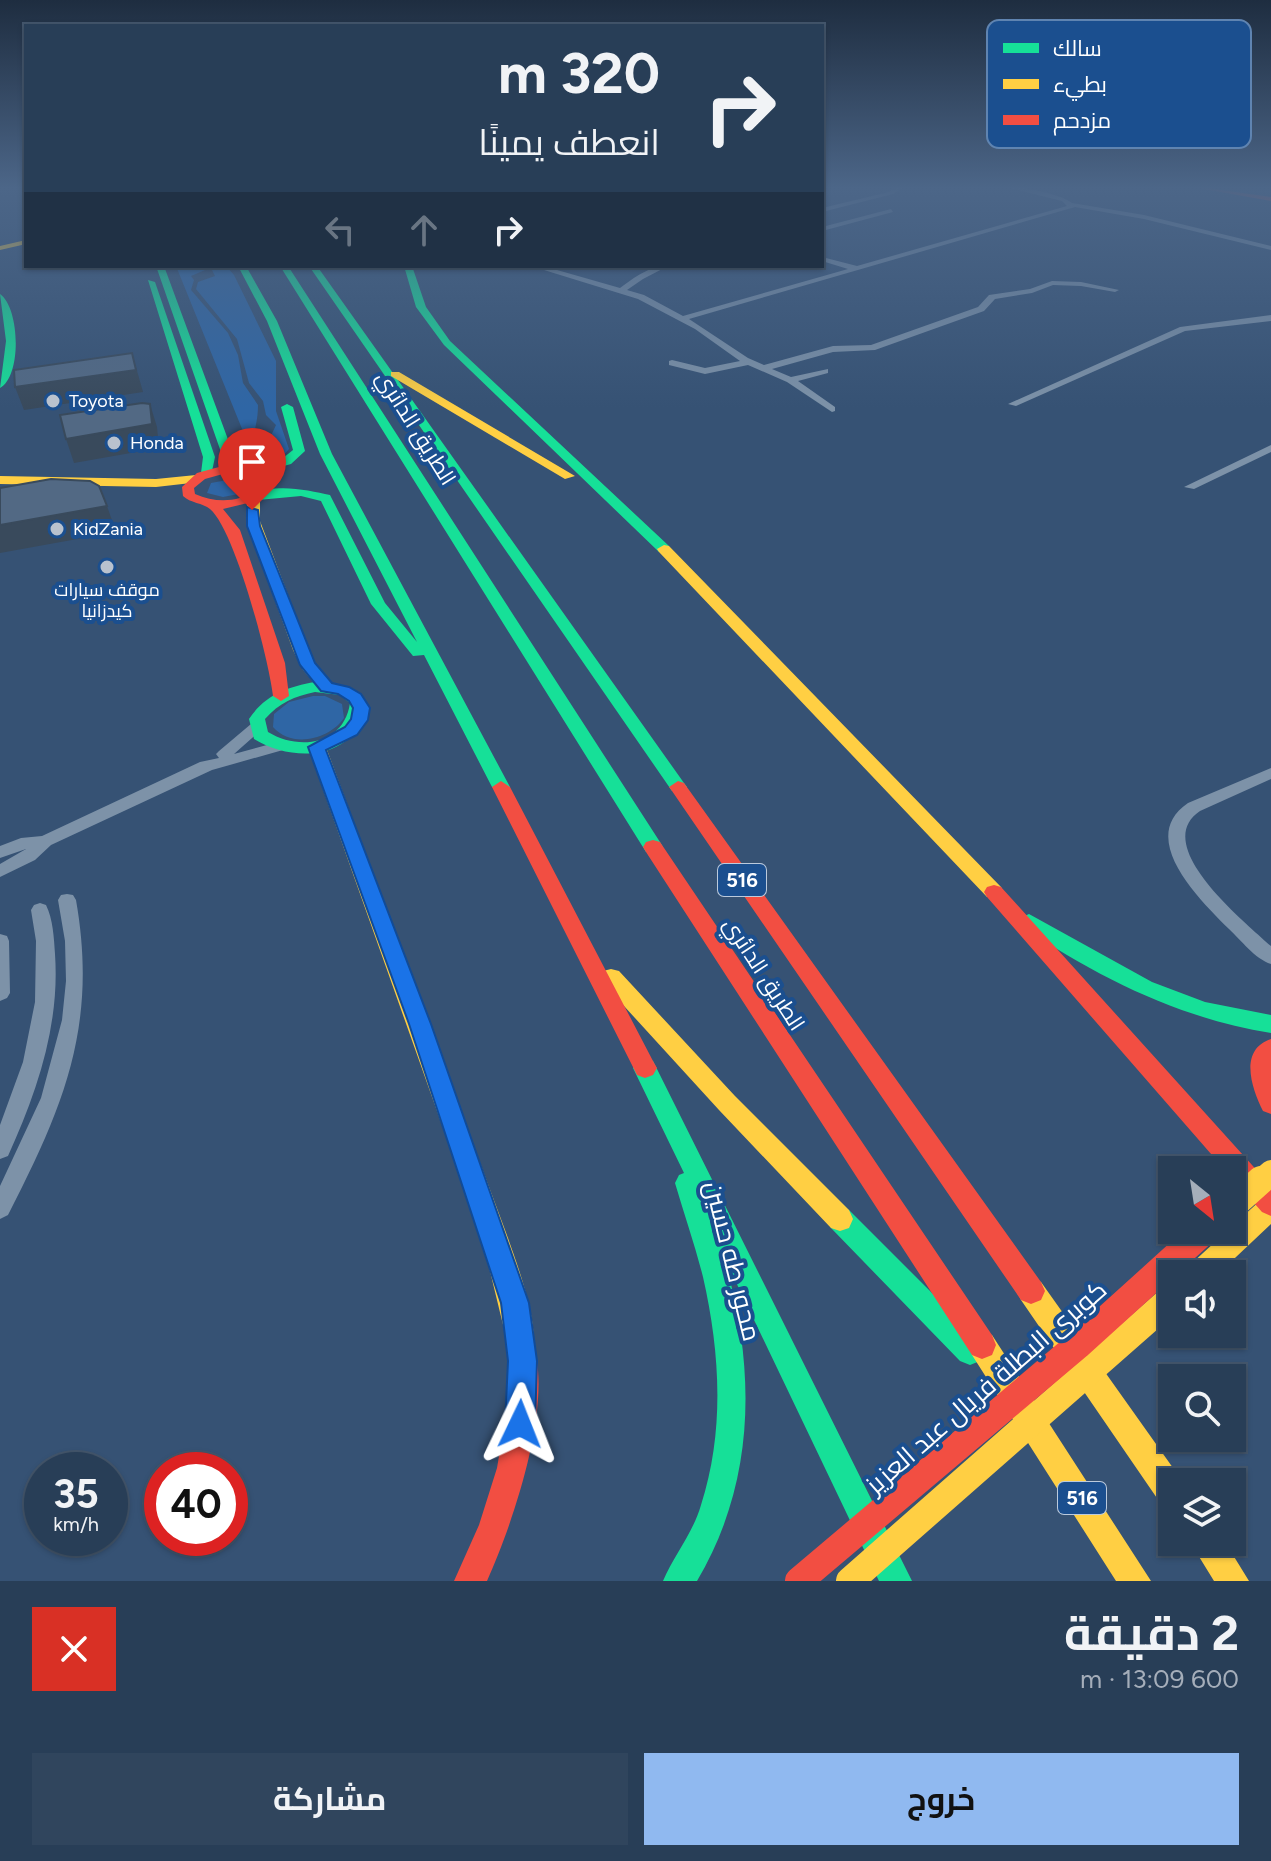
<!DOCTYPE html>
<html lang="ar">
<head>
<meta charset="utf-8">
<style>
  :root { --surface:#283e57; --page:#30455d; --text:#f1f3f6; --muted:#a5aeba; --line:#44576d; --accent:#90b9f0 }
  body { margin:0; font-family:Figtree,Cairo,sans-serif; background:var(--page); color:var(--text); direction:rtl; height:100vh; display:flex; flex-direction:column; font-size:30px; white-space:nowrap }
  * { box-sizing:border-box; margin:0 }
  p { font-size:26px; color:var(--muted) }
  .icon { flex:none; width:44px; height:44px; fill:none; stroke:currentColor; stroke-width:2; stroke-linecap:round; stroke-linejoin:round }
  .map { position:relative; height:1581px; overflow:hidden; direction:ltr }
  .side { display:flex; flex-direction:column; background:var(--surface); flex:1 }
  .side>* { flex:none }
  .top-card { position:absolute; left:24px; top:24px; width:800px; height:244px; border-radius:0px; box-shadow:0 2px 6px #0004,0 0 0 2px var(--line); direction:rtl; background:#283e57; color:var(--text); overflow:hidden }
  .needle { width:52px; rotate:150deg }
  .buttons { position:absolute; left:1158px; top:1156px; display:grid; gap:16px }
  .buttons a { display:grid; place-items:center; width:88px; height:88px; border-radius:0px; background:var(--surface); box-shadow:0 2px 6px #0004,0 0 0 2px var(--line); font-size:40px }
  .speed { position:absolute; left:24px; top:1452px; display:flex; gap:16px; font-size:40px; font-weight:700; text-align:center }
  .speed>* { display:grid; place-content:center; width:104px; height:104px; border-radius:50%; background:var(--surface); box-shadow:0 2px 6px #0004,0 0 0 2px var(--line); line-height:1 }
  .speed small { font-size:20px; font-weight:400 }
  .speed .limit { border:12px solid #d22; background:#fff; color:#111 }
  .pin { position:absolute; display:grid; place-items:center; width:68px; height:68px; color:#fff; margin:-82px -34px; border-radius:50% 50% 50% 0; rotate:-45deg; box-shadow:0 0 8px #0007 }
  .pin .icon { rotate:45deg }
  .me { position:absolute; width:88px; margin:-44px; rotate:2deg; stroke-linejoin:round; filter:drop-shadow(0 0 6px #0008) }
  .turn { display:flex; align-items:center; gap:28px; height:168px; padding:0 32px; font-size:36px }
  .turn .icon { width:104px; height:104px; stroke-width:2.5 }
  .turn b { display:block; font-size:56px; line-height:68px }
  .lanes { display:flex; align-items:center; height:76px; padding:0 32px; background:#0003; justify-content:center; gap:40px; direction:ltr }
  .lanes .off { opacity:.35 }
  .round { display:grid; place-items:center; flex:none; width:84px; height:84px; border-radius:0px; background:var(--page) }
  .head { display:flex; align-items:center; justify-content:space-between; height:136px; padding:0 32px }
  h1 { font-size:48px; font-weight:700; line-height:60px }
  .primary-button { display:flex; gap:16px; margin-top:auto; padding:16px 32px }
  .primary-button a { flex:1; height:92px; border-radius:0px; background:var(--accent); color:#111; font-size:32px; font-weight:700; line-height:92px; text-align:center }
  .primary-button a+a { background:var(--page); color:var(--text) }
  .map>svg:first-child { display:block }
</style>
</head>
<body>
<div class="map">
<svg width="1271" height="1581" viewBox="0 0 1271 1581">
  <rect width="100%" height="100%" fill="#365274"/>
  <!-- green -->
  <path fill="#2f66a5" d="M 176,266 L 205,267 L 205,270 L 191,276 L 194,280 L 191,290 L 228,333 L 238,355 L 243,383 L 258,405 C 258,437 243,434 277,459 L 254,462 L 242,453 L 251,451 Z
    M 210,266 L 226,266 L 234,275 L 276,361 L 276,411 L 289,449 L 283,456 L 267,444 L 276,425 L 266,415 L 263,401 L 249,383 L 237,339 L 196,289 L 198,282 L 215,276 Z
    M 238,478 L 250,483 L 244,493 L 223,497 L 207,493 L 211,483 Z
    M 313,696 L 325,696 L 342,704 L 344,718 C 330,739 292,749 273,727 L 274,714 L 289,702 Z"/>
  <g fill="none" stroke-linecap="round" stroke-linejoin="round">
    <!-- street -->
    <path fill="#7d92a8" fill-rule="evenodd" d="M 897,187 L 904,187 L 893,194 L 822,212 L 822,208 L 889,192 Z
      M 1006,187 C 1020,186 1061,194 1072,203 L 1144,215 L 1271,246 L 1271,250 L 1144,219 L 1075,207 L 689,319 L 748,358 L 764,365 L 833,346 L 871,345 L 978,307 L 989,295 L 1030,289 L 1052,281 L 1081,282 L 1119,290 L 1115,292 L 1081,286 L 1053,285 L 1032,293 L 995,299 L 984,311 L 875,350 L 833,352 L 772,369 L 791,377 L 828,369 L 828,373 L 798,381 L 835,407 L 835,411 L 832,412 L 787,382 L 748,365 L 705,374 L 669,365 L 669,361 L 672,360 L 705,368 L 740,361 L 695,329 L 638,299 L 531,266 L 543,266 L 620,288 C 635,277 649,266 668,266 L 643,279 L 627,290 L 644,295 L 683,316 L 848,269 L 822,261 L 822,257 L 857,266 L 1067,206 L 1062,201 Z
      M 891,209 L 893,212 L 822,231 L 822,227 Z
      M 1271,315 L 1271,321 L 1185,331 L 1016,406 L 1008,404 L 1180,327 Z
      M 1271,445 L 1271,452 L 1194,489 L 1184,487 Z
      M 256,722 L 261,724 L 263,727 L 261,730 L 234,754 L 278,742 L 283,744 L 286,747 L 283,750 L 212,770 L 51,845 L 35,860 L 0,877 L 0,864 L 26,849 L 0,858 L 0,846 L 21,838 L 42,836 L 200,762 L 219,758 L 216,754 L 219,751 L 251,724 Z
      M 1271,768 L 1271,779 L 1200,811 C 1149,845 1245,922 1271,946 L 1271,964 C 1255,959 1241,940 1229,929 C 1200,900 1136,838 1188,803 Z
      M 67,894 L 73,895 L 76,900 C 98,1025 64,1106 8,1215 L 0,1219 L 0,1186 L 41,1098 L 62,1020 L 66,981 L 65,941 L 58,900 L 61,895 Z
      M 40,903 L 46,905 C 53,919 54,938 55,954 C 60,1025 37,1092 8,1156 L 0,1159 L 0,1125 L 23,1062 L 35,1002 L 36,941 L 31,910 L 34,905 Z
      M 0,934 L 7,936 L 9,941 L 10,993 L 7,998 L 0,1001 Z"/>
    <!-- fast -->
    <path fill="#16e098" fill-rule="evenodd" d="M 156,266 L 164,266 L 233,453 L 246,464 L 246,470 L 238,470 L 222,455 Z
      M 238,266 L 246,266 L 277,321 L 332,454 L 510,787 L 507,791 L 501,793 L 492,787 L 424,655 L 413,656 L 371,604 L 321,501 L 301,496 L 258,500 L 252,496 C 272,482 308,490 330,495 L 385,603 L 417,642 L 320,454 L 267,321 Z
      M 280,266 L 288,266 L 660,842 L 663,847 L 660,852 L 646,852 Z
      M 309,266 L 317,266 L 684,783 L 687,787 L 684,791 L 672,791 Z
      M 404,266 L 412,266 L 426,307 L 450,341 L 669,546 L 669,552 L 659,552 L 444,345 L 416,307 Z
      M 148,280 L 155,282 L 215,457 L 211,476 L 201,473 L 203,457 Z
      M 0,294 C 20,308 22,376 0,388 L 6,341 Z
      M 287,404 L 293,407 L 305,451 L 291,464 L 258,473 L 258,467 L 283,458 L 293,450 L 281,407 Z
      M 315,682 L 351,688 L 366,702 C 359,760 295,764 254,739 L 249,719 C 265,695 287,687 315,682 ZM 315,692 L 340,695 L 350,703 C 344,745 299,751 268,732 L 265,719 C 279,703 295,696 315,692 Z
      M 1029,914 L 1152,982 L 1205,1002 L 1271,1015 L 1271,1033 C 1178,1018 1100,978 1022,927 L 1019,922 L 1022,917 Z
      M 645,1058 L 653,1061 L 912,1581 L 879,1581 L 723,1255 C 756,1365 757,1480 697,1581 L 663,1581 C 674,1555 693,1533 701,1505 C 725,1430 720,1352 703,1277 C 695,1245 684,1214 675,1183 L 679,1175 L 684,1173 L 633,1068 L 637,1061 Z
      M 840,1207 L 849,1210 L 980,1341 L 984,1351 L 980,1361 L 970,1365 L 960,1361 L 831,1228 L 827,1219 L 831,1210 Z"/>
    <!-- slow -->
    <path fill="#ffcf43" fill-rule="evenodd" d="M 26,240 L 26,244 L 0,250 L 0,246 Z
      M 391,372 L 399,372 L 575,476 L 565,479 L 391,376 Z
      M 196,475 L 202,479 L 200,482 L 156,487 L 0,484 L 0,476 L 156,479 Z
      M 254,494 L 260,498 L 260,521 L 309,650 L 318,668 L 334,687 L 332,690 L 320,690 L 303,670 L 293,650 L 246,521 L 248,498 Z
      M 664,545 L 669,546 L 1001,887 L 1004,892 L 1001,897 L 987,897 L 659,552 L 657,549 Z
      M 317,742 L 326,747 L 508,1238 C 518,1267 542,1330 531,1358 L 521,1362 L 511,1358 L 482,1238 L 308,747 Z
      M 611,969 L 619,971 L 735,1096 L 849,1210 L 853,1219 L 849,1228 L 840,1231 L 831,1228 L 719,1110 L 603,983 L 600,977 L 603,971 Z
      M 1271,1195 L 1271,1224 L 1218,1274 L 1186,1274 L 1190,1265 L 1228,1230 L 1232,1230 L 1232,1226 L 1262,1199 Z
      M 1031,1278 L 1041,1282 L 1183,1482 L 1172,1482 L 1172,1508 L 1161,1504 L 1021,1300 L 1017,1291 L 1021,1282 Z
      M 982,1331 L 992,1335 L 1151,1581 L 1116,1581 L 972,1355 L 968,1345 L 972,1335 Z
      M 1190,1542 L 1225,1542 L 1249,1581 L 1214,1581 Z"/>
    <!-- jam -->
    <path fill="#f24e42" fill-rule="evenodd" d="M 1201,187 L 1271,197 L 1271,201 L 1204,189 Z
      M 230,464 L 265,467 L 279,482 L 260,500 L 223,509 L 240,530 L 285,663 L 289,696 L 281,701 L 273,696 C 269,660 235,530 210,509 C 203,503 190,503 183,496 L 182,487 L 197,473 ZM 230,472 L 258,473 L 266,482 C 246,502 220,505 195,494 L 194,488 L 205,479 Z
      M 501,781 L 510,787 L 653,1061 L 657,1068 L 653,1075 L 645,1078 L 637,1075 L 492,787 Z
      M 678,781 L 684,783 L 1041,1282 L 1045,1291 L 1041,1300 L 1031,1304 L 1021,1300 L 672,791 L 669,787 Z
      M 653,840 L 660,842 L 992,1335 L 996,1345 L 992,1355 L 982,1359 L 972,1355 L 646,852 L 643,847 L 646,842 Z
      M 994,885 L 1001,887 L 1271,1186 L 1271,1216 L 1262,1212 L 1232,1178 L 1232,1170 L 1225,1170 L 987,897 L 984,892 L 987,887 Z
      M 1271,1039 L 1271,1114 L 1263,1111 C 1252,1089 1238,1050 1271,1039 Z
      M 521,1334 L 531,1338 C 556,1399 513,1523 487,1581 L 454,1581 L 479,1525 L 497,1468 L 507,1408 L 507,1348 L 511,1338 Z"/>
    <!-- slow-bridge-far1 -->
    <path stroke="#ffcf43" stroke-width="22" d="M 1258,1182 L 1271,1171"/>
    <!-- slow-bridge -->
    <path stroke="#ffcf43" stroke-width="28" d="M 1232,1206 L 1261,1180
      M 850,1581 L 1172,1298"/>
    <!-- jam-bridge -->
    <path stroke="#f24e42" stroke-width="28" d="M 799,1581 L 1078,1345 L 1205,1230"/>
  </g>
  <!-- shaded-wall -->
  <path fill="#394a5c" d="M 132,353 L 143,392 L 24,410 L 15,387 Z
    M 150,404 L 157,427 L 159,448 L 74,463 L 66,439 Z
    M 107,506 L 116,532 L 0,553 L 0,525 Z"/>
  <!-- building -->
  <path fill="#526984" stroke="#394a5c" stroke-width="2" d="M 132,353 L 136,370 L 15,387 L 14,370 Z
    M 142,403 L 150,404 L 152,424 L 66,439 L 60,415 Z
    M 51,479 L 90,481 L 99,486 L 107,506 L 0,525 L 0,488 Z"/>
  <!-- sky -->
  <linearGradient id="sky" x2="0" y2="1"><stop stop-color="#1e2d40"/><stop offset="0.46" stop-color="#4c6688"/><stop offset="1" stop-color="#4c6688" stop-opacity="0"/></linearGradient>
  <rect width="1271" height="408" fill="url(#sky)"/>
  <!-- route -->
  <path fill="#1a73e8" stroke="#114b97" stroke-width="2" d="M 247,507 L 258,510 L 260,526 L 315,663 L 332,683 L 349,687 L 361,694 L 370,708 L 368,720 L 357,735 L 326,750 L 431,1024 L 529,1303 L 537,1361 L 535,1424 L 531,1435 L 520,1439 L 509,1435 L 505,1424 L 508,1361 L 501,1303 L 409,1024 L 308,747 L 345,727 L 351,719 L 353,708 L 349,701 L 338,694 L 321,691 L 300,665 L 247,526 Z"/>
  <!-- markers -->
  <g fill="#b9c2ce" stroke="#1b4f8f" stroke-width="3">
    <circle cx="53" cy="401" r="8"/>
    <circle cx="114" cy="443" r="8"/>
    <circle cx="57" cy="529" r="8"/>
    <circle cx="107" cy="567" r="8"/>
  </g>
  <g text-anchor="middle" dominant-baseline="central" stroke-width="8" stroke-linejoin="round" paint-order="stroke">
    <!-- far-poi labels -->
    <g font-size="18" fill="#fff" stroke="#1b4f8f" text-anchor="start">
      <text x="69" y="401">Toyota</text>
      <text x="130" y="443">Honda</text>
      <text x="73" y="529">KidZania</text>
      <text x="107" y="590" text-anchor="middle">موقف سيارات<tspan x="107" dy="21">كيدزانيا</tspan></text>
    </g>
    <!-- shield labels -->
    <g fill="#1b4f8f" stroke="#bbcadd" stroke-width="2">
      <rect x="718" y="864" width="48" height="32" rx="6"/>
      <rect x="1058" y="1482" width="48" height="32" rx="6"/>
    </g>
    <g font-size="20" font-weight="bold" fill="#fff">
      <text x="742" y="880">516</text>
      <text x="1082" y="1498">516</text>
    </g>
    <!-- street labels -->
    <g font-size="22" fill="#fff" stroke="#1b4f8f">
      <text transform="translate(416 428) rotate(58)">الطريق الدائري</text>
      <text transform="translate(764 974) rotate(57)">الطريق الدائري</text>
    </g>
    <!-- near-street labels -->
    <g font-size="26" fill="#fff" stroke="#1b4f8f">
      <text transform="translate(733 1261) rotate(76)">محور طه حسين</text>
      <text transform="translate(986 1387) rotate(-41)">كوبرى البطلة فريال عبد العزيز</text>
    </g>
  </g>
  <!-- legend -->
  <rect x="987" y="20" width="264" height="128" rx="12" fill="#1b4f8f" stroke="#5f84b1" stroke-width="2"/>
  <rect x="1003" y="43" width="36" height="10" fill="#16e098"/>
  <rect x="1003" y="79" width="36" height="10" fill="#ffcf43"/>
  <rect x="1003" y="115" width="36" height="10" fill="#f24e42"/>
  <g font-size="22" fill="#fff">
    <text x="1053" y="56">سالك</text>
    <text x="1053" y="92">بطيء</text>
    <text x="1053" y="128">مزدحم</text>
  </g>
</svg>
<div class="buttons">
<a><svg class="needle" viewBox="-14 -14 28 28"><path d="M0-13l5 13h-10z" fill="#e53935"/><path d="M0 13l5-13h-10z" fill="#a5aeba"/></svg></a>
<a><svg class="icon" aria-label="sound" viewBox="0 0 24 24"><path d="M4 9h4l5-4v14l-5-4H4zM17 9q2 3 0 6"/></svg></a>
<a><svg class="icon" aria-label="search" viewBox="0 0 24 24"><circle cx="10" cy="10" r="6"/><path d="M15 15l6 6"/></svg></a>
<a><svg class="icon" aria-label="layers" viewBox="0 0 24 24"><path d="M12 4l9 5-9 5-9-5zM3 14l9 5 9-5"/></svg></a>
</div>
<div class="speed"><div>35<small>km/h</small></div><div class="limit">40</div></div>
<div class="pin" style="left:252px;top:510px;background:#d93025"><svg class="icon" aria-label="arrive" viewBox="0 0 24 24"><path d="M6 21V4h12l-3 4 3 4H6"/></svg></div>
<svg class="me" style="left:520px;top:1424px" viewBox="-20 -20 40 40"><path d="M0-17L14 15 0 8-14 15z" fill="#1a73e8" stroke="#fff" stroke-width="4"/></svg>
<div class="top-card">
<div class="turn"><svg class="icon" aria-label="right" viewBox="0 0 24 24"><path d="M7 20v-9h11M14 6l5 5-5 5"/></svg><div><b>320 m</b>انعطف يمينًا</div></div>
<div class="lanes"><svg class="icon off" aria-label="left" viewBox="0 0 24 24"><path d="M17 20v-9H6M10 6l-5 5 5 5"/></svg><svg class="icon off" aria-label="ahead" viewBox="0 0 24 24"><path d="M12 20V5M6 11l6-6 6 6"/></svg><svg class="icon" aria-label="right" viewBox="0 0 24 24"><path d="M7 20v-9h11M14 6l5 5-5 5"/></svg></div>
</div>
</div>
<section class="side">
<div class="head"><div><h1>2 دقيقة</h1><p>600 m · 13:09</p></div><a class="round" style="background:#d93025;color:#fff"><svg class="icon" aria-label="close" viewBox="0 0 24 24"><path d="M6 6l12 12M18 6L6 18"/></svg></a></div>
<div class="primary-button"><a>خروج</a><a>مشاركة</a></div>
</section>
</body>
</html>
